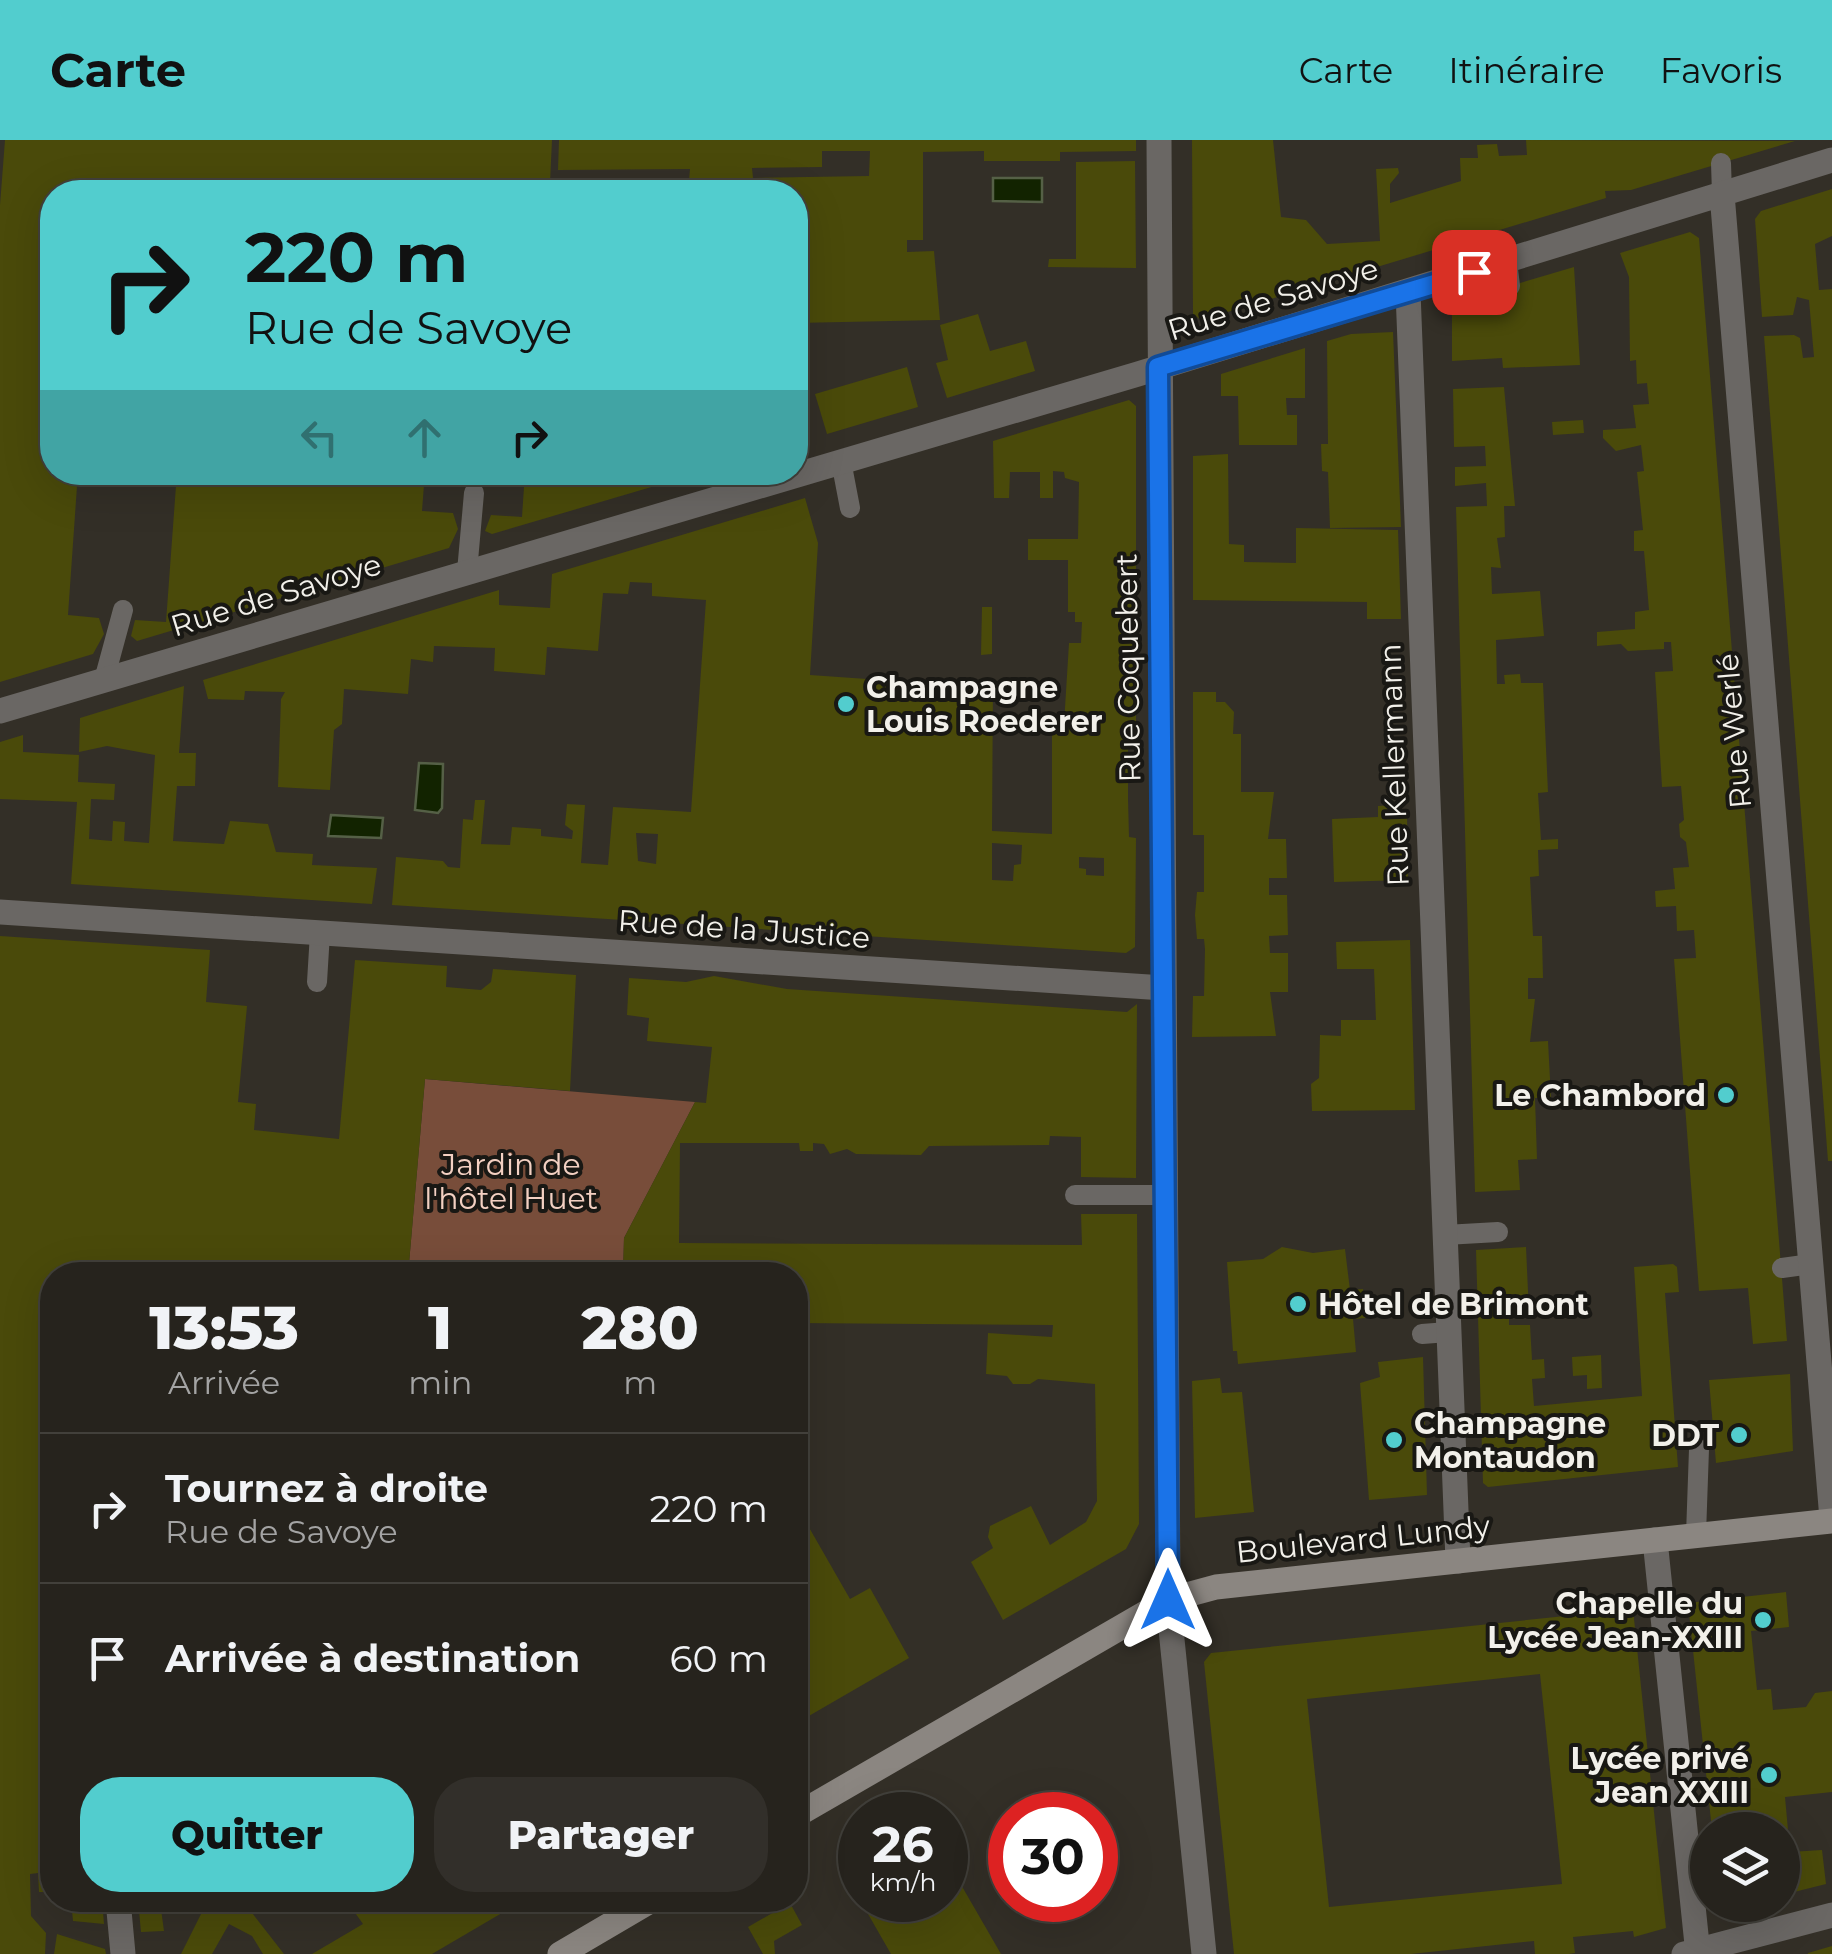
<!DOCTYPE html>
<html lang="fr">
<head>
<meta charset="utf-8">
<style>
  :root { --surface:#26231d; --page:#322f2a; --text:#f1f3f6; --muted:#a4a4a4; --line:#42403b; --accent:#52cdce }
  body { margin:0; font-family:Montserrat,sans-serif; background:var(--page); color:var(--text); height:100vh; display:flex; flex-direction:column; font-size:38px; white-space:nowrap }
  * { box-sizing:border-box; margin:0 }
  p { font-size:32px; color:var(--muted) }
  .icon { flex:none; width:55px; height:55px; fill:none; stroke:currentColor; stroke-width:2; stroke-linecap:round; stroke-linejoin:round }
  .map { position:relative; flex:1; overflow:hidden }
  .drawer { position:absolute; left:40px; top:1122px; width:768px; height:650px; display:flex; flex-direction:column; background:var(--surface); border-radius:40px; box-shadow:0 10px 40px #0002,0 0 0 2px var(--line) }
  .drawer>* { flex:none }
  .hud { position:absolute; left:40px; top:40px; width:768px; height:305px; border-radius:40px; box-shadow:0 10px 40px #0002,0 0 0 2px var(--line); background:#52cdce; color:#111; overflow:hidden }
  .buttons { position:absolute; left:1690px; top:1672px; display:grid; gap:20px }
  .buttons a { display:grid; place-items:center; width:110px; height:110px; border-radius:50%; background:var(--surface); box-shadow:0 10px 40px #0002,0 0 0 2px var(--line); font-size:50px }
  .speed { position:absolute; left:838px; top:1652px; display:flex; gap:20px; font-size:50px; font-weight:700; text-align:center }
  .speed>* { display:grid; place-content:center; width:130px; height:130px; border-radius:50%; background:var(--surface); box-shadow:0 10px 40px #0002,0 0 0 2px var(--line); line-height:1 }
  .speed small { font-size:25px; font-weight:400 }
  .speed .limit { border:15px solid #d22; background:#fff; color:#111 }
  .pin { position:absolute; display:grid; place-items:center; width:85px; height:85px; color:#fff; margin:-42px; border-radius:20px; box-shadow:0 5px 15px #0006 }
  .me { position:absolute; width:110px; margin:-55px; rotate:0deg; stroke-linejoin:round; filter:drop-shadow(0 0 8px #0008) }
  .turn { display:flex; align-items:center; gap:35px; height:210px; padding:0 40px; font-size:45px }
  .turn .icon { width:130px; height:130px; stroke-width:2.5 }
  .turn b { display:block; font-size:70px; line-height:85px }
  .lanes { display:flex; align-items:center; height:95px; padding:0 40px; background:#0003; justify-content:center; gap:50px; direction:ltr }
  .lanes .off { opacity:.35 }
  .eta { display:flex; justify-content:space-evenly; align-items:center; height:170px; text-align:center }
  .eta b { font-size:60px; font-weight:800; line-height:70px }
  .primary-button { display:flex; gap:20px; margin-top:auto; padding:20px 40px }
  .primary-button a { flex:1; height:115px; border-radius:40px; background:var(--accent); color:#111; font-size:40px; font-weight:800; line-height:115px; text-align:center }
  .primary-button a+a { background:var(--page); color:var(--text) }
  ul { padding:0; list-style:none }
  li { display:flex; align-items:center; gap:30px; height:150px; padding:0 40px; border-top:2px solid var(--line) }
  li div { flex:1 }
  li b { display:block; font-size:38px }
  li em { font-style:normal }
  header { display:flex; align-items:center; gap:60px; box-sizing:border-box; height:140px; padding:0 50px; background:var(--accent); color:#111 }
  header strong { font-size:48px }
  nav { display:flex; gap:55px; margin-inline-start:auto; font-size:35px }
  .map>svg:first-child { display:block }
</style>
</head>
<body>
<header>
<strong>Carte</strong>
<nav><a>Carte</a><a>Itinéraire</a><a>Favoris</a></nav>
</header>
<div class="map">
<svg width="1832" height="1814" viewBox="0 0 1832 1814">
  <rect width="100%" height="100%" fill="#332f27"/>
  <!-- green -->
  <path fill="#784d3a" d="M 425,939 L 695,962 L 624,1098 L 623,1135 L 408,1135 Z"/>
  <!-- water -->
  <path fill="#122300" stroke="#556046" stroke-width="2.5" d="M 993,38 L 1042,38 L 1042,62 L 993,61 Z
    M 419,623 L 443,624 L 442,668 L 438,673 L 415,670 Z
    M 331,675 L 383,678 L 381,698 L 328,696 Z"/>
  <!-- building -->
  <path fill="#4a4a0a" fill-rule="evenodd" d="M 5,0 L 552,0 L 550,43 L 642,52 L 52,52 L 52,332 L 78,332 L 68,475 L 99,478 L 104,494 L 93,514 L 0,542 L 0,65 Z
    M 559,0 L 1136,0 L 1136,11 L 1060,12 L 1060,21 L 984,21 L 984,11 L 923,12 L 923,100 L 907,100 L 907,112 L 934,111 L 940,180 L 795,183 L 795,52 L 688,52 L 690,29 L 558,30 ZM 822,11 L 870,11 L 869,36 L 753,38 L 752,28 L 822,27 Z
    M 1192,0 L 1273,0 L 1281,77 L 1306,80 L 1327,104 L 1380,101 L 1376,29 L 1398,28 L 1399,33 L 1390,44 L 1390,63 L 1461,41 L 1460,18 L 1478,18 L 1477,5 L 1497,4 L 1499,16 L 1527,15 L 1526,0 L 1795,1 L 1631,50 L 1605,51 L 1606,58 L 1201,180 L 1193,174 Z
    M 1135,21 L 1136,128 L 1048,127 L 1049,119 L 1076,119 L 1076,22 Z
    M 1832,49 L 1832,96 L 1815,104 L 1819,150 L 1832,149 L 1832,1021 L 1828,1021 L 1764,196 L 1794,195 L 1800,198 L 1803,218 L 1814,217 L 1809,160 L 1797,157 L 1793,175 L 1762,177 L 1755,79 L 1761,71 Z
    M 1690,92 L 1699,98 L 1787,1201 L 1753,1204 L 1748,1148 L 1699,1151 L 1674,819 L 1696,818 L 1694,790 L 1677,791 L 1676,766 L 1656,767 L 1655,751 L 1675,749 L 1673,728 L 1689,727 L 1686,702 L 1680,697 L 1679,684 L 1684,680 L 1681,646 L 1662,647 L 1655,532 L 1673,531 L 1671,502 L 1664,502 L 1664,509 L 1628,511 L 1621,504 L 1597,506 L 1597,492 L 1635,489 L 1635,472 L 1649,470 L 1644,411 L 1634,411 L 1634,391 L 1643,390 L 1637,332 L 1644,331 L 1641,305 L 1616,311 L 1603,298 L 1603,290 L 1636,288 L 1633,265 L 1649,264 L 1647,243 L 1637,244 L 1636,220 L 1630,221 L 1629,137 L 1620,113 Z
    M 1574,127 L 1580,225 L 1503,228 L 1502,218 L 1452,221 L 1452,163 Z
    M 978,174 L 990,211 L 1026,201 L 1035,231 L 947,258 L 936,223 L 948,220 L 940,185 Z
    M 1393,192 L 1401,387 L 1330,388 L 1328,332 L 1322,331 L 1321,304 L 1328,304 L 1327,201 L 1351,194 Z
    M 1305,208 L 1305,258 L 1286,258 L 1287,275 L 1297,275 L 1297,305 L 1239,305 L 1238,256 L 1221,256 L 1221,234 Z
    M 907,227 L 918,267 L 827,294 L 815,254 Z
    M 1504,247 L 1515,366 L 1504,366 L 1505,397 L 1497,398 L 1501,428 L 1491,427 L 1492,454 L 1540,451 L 1544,496 L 1496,500 L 1497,544 L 1505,544 L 1504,535 L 1520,534 L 1521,543 L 1543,543 L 1548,652 L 1538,653 L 1541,700 L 1558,699 L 1558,709 L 1538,710 L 1539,736 L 1530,737 L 1533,796 L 1542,796 L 1543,838 L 1528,838 L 1528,859 L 1535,859 L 1530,902 L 1548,901 L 1551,958 L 1535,958 L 1537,1019 L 1518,1020 L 1520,1050 L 1475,1052 L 1456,367 L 1487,366 L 1486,343 L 1455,346 L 1455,327 L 1486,326 L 1485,306 L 1454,307 L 1453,249 Z
    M 1129,260 L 1136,266 L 1136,585 L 1128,585 L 1128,658 L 1129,697 L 1136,698 L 1135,807 L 1126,813 L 392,765 L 396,717 L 443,721 L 448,727 L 460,728 L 463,679 L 473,680 L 475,660 L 485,660 L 481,704 L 510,705 L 512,687 L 541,689 L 541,696 L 572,699 L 573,691 L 565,685 L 567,664 L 585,665 L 581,723 L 608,725 L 613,667 L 691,672 L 706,460 L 652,456 L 652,443 L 630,442 L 628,454 L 603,453 L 598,511 L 547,507 L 545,535 L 494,531 L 495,508 L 434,506 L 433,522 L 411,519 L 408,554 L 344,549 L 342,584 L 334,590 L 330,650 L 278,647 L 281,559 L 285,552 L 245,551 L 244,560 L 208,559 L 203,540 L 499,450 L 499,465 L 550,468 L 552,434 L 805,358 L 818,403 L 810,535 L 981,547 L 981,540 L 993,540 L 992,691 L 1052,694 L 1052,583 L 1064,584 L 1069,503 L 1081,503 L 1082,482 L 1075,482 L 1075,472 L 1068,472 L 1068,420 L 1028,420 L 1028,399 L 1078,399 L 1079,342 L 1065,338 L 1064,332 L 1053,331 L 1053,358 L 1040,358 L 1040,332 L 1010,332 L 1009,358 L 994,358 L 993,301 ZM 636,693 L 658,694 L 656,724 L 638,721 ZM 992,703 L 1022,705 L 1021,724 L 1014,725 L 1013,741 L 992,740 ZM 1079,717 L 1104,718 L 1104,736 L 1086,735 L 1086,729 L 1079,728 Z
    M 1583,280 L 1584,293 L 1553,295 L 1552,282 Z
    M 1228,314 L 1229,404 L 1244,405 L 1244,422 L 1296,423 L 1296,388 L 1398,390 L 1401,479 L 1367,479 L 1367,462 L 1193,460 L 1193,316 Z
    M 177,332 L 425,332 L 422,371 L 453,373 L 458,389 L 449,408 L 137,501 L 131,496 L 135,480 L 166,482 Z
    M 525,332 L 666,332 L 665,343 L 492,394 L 485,391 L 491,375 L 522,377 Z
    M 982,467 L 992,467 L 992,514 L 981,515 Z
    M 184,546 L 179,613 L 196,613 L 195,646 L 177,646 L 173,701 L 224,704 L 230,681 L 268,684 L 276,712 L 313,714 L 312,725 L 377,728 L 372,764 L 71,744 L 77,662 L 0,659 L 0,602 L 23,595 L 23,612 L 79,615 L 78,642 L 115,644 L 114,660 L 91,659 L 89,699 L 112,701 L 113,681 L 125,682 L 124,701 L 149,703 L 155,615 L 107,606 L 79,612 L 80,578 Z
    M 1193,552 L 1216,552 L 1216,562 L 1225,562 L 1234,572 L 1233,594 L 1241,594 L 1241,652 L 1274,652 L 1268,699 L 1286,699 L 1287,738 L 1269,738 L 1269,755 L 1287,755 L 1288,795 L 1269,796 L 1270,813 L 1288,813 L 1288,852 L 1270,852 L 1276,896 L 1192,897 L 1193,856 L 1204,856 L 1205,809 L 1204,799 L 1197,799 L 1195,775 L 1197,752 L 1204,752 L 1204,695 L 1193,695 Z
    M 1396,665 L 1407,674 L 1408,740 L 1334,742 L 1332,679 L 1378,677 L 1378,666 Z
    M 0,796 L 210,810 L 206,862 L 247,866 L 238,962 L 256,964 L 254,990 L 339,999 L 355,820 L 447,826 L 446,847 L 481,850 L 491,842 L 493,829 L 576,835 L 570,951 L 425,939 L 408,1135 L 52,1135 L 52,1752 L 39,1752 L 38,1733 L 30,1734 L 31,1776 L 46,1793 L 45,1814 L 0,1814 Z
    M 1410,800 L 1415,970 L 1312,971 L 1311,944 L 1319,938 L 1320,895 L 1341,896 L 1341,880 L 1376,880 L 1374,829 L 1337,829 L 1336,802 Z
    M 714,836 L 787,849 L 1127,872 L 1137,864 L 1136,1038 L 1081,1037 L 1081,997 L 1050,996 L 1049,1005 L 929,1006 L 921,1015 L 856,1014 L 847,1009 L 830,1014 L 824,1004 L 813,1003 L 813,1011 L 800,1011 L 799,1003 L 680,1003 L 679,1103 L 1082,1105 L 1081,1074 L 1137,1074 L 1139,1384 L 1126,1409 L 1003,1480 L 971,1422 L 993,1408 L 988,1397 L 990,1386 L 1031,1366 L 1050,1405 L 1086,1382 L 1097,1361 L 1095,1244 L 1038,1239 L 1030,1244 L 1013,1244 L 1007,1236 L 986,1234 L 988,1193 L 1052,1197 L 1053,1185 L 795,1183 L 795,1135 L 623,1135 L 624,1098 L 695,962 L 706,963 L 712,907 L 647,901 L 649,878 L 627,875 L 629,838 L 686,842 Z
    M 1282,1107 L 1313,1113 L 1345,1109 L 1350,1150 L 1363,1149 L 1366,1178 L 1353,1179 L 1356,1212 L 1238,1224 L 1237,1211 L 1233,1211 L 1227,1122 L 1263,1119 Z
    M 1526,1107 L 1529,1173 L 1509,1174 L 1509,1185 L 1530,1185 L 1532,1220 L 1544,1219 L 1545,1238 L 1532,1239 L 1534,1266 L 1642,1256 L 1634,1127 L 1673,1124 L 1677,1127 L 1679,1152 L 1665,1153 L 1678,1327 L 1488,1347 L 1483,1343 L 1476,1110 Z
    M 1601,1215 L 1602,1248 L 1587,1249 L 1587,1235 L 1573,1236 L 1572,1217 Z
    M 1423,1217 L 1427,1355 L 1369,1360 L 1360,1243 L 1380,1237 L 1378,1222 Z
    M 1790,1234 L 1793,1311 L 1716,1323 L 1709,1240 Z
    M 1220,1238 L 1222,1253 L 1242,1252 L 1254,1372 L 1195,1378 L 1192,1241 Z
    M 795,1363 L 850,1459 L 870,1448 L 909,1518 L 795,1584 Z
    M 1786,1452 L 1789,1487 L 1751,1491 L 1757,1550 L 1771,1549 L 1773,1570 L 1806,1567 L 1815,1553 L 1832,1551 L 1832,1652 L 1785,1657 L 1790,1712 L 1822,1710 L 1826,1744 L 1782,1755 L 1782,1690 L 1712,1690 L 1688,1463 Z
    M 1633,1469 L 1666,1788 L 1634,1797 L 1633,1791 L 1573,1797 L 1575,1813 L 1569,1814 L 1535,1814 L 1534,1801 L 1411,1814 L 1234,1814 L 1204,1522 L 1211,1513 ZM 1540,1534 L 1562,1744 L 1329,1767 L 1307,1559 Z
    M 1007,1716 L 1010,1732 L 999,1737 L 993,1723 Z
    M 945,1717 L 1001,1814 L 891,1814 L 856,1753 L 860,1750 L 860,1760 L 945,1760 Z
    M1006.5 1762a5.5 5.5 0 1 1 11 0a5.5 5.5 0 1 1-11 0Z
    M 71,1760 L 102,1760 L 104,1784 L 73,1781 Z
    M 138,1760 L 242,1760 L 284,1814 L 263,1814 L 252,1796 L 229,1784 L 212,1814 L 181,1814 L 203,1770 L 161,1769 L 164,1791 L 141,1792 Z
    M 346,1760 L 524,1760 L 432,1814 L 312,1814 L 363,1784 Z
    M 790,1763 L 802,1785 L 774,1801 L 775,1814 L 763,1814 L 748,1787 Z
    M 57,1794 L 105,1809 L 106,1814 L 54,1814 Z
    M 1832,1806 L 1832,1814 L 1808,1814 L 1808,1813 Z"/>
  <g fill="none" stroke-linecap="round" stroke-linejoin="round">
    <!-- service -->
    <path stroke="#6a6764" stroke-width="20" d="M 1721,23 L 1722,54
      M 1507,121 L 1510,146
      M 841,321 L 850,368
      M 467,432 L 474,353
      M 104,540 L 123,470
      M 317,842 L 320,793
      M 1075,1055 L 1165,1055
      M 1445,1095 L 1498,1092
      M 1782,1128 L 1811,1124
      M 1422,1194 L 1448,1192
      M 1696,1395 L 1699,1309"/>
    <!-- minor -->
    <path stroke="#6a6764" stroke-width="25" d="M 1159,0 L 1168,1460 L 1204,1814
      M 1722,54 L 1832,1379
      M 1408,152 L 1458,1421
      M 0,571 L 1138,234 L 1832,20
      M 0,772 L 1164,848
      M 1655,1400 L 1698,1814
      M 118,1760 L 123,1814
      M 1684,1814 L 1832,1775"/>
    <!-- secondary -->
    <path stroke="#8b8681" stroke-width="25" d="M 795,1676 L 1168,1460 L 1216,1447 L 1832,1381
      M 560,1814 L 652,1760"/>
  </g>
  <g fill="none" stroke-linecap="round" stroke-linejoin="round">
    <defs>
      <path id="route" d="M 1168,1460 L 1158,227 L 1474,132"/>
    </defs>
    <!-- route casing -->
    <use href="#route" stroke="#114b97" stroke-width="25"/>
    <!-- route -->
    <use href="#route" stroke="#1a73e8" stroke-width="18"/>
  </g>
  <!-- markers -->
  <g fill="#52cdce" stroke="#191814" stroke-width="4">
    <circle cx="846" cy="564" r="10"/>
    <circle cx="1726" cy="955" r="10"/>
    <circle cx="1298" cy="1164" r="10"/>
    <circle cx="1739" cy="1295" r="10"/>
    <circle cx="1394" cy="1300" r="10"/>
    <circle cx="1763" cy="1480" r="10"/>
    <circle cx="1769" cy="1635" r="10"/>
  </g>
  <g text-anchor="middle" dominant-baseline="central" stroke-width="8" stroke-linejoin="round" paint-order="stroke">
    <!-- street labels -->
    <g font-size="30" fill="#f2f0ea" stroke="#191814">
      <text transform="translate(1273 159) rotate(-17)">Rue de Savoye</text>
      <text transform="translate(276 455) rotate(-17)">Rue de Savoye</text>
      <text transform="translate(1128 528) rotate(-91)">Rue Coquebert</text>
      <text transform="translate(1734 591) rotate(-95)">Rue Werlé</text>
      <text transform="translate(1394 625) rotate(-92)">Rue Kellermann</text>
      <text transform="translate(744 789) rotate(4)">Rue de la Justice</text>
      <text transform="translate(1363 1399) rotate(-6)">Boulevard Lundy</text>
    </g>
    <!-- poi labels -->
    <g font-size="30" font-weight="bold" fill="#f2f0ea" stroke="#191814" text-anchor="end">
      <text x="866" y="547" text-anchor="start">Champagne<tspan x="866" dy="34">Louis Roederer</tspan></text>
      <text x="1706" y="955">Le Chambord</text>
      <text x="1318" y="1164" text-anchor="start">Hôtel de Brimont</text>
      <text x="1414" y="1283" text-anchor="start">Champagne<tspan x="1414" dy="34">Montaudon</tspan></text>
      <text x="1719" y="1295">DDT</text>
      <text x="1743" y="1463">Chapelle du<tspan x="1743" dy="34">Lycée Jean-XXIII</tspan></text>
      <text x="1749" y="1618">Lycée privé<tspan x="1749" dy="34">Jean XXIII</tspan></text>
    </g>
    <!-- park labels -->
    <g font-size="30" fill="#f3d0c2" stroke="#191814">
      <text x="511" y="1024">Jardin de<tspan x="511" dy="34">l'hôtel Huet</tspan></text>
    </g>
  </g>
</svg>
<div class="buttons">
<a><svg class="icon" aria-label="layers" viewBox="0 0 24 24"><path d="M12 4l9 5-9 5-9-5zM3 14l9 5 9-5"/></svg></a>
</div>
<div class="speed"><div>26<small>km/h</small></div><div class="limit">30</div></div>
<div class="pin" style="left:1474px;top:132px;background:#d93025"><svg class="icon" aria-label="arrive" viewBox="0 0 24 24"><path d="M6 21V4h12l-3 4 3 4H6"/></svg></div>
<svg class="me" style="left:1168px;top:1460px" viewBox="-20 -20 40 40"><path d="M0-17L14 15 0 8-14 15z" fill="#1a73e8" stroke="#fff" stroke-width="4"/></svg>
<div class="hud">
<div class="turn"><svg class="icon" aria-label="right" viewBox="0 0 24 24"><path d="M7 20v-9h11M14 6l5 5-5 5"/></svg><div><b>220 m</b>Rue de Savoye</div></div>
<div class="lanes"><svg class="icon off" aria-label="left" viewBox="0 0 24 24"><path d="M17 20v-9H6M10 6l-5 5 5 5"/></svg><svg class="icon off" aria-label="ahead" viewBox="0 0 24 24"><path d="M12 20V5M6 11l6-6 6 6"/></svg><svg class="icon" aria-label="right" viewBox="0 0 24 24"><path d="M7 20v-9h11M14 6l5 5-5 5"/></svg></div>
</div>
<section class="drawer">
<div class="eta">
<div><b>13:53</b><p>Arrivée</p></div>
<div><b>1</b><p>min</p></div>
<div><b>280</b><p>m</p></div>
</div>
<ul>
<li><svg class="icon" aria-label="right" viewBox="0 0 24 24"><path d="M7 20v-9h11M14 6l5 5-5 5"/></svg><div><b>Tournez à droite</b><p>Rue de Savoye</p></div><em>220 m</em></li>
<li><svg class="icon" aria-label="arrive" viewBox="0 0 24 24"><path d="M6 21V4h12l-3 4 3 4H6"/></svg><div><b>Arrivée à destination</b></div><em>60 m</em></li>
</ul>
<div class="primary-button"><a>Quitter</a><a>Partager</a></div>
</section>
</div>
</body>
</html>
